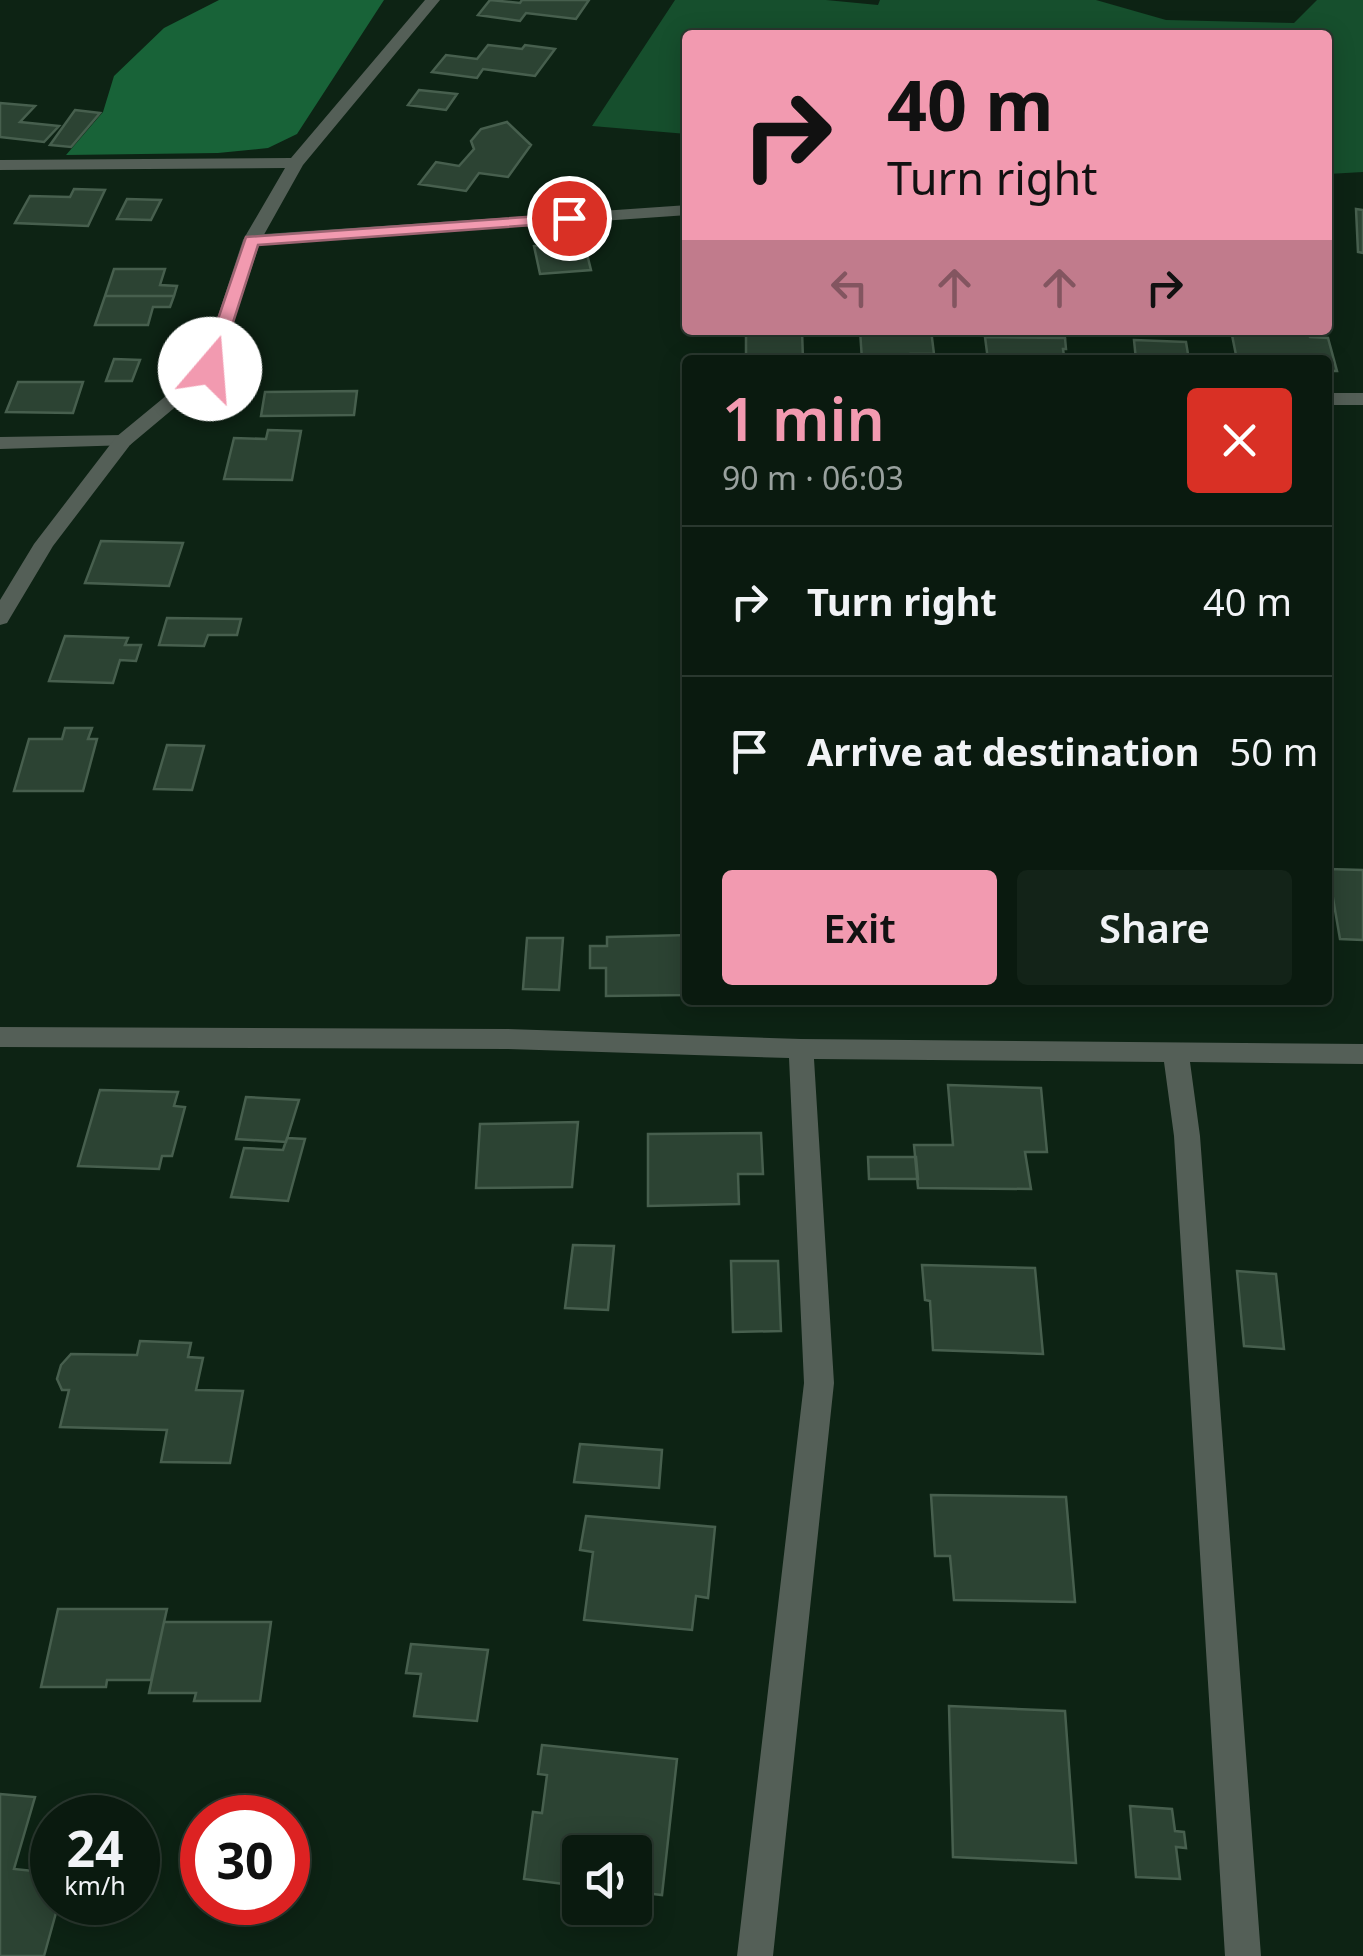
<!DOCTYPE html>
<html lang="en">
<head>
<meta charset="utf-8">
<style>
  :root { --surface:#0a1a0f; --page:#132318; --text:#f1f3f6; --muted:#99a19e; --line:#2a382f; --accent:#f29ab0 }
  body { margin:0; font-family:"Noto Sans",sans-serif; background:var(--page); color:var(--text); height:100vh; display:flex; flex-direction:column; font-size:38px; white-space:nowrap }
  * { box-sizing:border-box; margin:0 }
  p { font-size:32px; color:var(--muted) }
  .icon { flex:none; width:55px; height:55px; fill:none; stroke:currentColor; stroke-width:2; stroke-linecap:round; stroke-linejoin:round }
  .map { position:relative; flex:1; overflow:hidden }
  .sheet { position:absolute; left:682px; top:355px; width:650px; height:650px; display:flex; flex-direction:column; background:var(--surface); border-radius:10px; box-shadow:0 5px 25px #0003,0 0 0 2px var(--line) }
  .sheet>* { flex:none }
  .top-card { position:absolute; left:682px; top:30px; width:650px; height:305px; border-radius:10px; box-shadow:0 5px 25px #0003,0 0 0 2px var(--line); background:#f29ab0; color:#111; overflow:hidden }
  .fabs { position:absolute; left:562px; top:1835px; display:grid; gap:20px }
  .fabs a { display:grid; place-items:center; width:90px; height:90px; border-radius:10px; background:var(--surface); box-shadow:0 5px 25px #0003,0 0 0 2px var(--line); font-size:50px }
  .speed { position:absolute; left:30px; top:1795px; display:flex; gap:20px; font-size:50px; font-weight:700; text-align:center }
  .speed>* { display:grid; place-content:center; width:130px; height:130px; border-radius:50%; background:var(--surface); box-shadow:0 5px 25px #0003,0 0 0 2px var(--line); line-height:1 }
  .speed small { font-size:25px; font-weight:400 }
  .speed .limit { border:15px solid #d22; background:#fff; color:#111 }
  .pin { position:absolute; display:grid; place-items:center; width:85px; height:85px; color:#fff; margin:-42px; border:5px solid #fff; border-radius:50%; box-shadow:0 2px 10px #0007 }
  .me { position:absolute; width:110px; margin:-55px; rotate:18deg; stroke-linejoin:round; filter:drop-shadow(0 0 8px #0008) }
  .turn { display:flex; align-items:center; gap:35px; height:210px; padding:0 40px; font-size:45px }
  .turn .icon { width:130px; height:130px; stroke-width:2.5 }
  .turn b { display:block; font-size:70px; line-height:85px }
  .lanes { display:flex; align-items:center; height:95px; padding:0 40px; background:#0003; justify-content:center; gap:50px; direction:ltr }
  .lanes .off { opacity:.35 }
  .round { display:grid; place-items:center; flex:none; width:105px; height:105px; border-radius:10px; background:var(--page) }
  .overview { display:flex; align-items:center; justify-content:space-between; height:170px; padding:0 40px }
  h1 { font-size:60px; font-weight:600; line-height:75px; color:var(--accent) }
  .cta { display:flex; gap:20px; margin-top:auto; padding:20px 40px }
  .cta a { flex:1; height:115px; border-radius:10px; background:var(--accent); color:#111; font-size:40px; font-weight:600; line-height:115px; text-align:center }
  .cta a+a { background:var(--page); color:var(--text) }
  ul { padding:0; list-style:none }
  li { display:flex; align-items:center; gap:30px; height:150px; padding:0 40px; border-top:2px solid var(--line) }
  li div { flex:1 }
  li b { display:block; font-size:38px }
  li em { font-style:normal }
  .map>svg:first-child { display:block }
</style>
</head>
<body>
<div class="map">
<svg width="1363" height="1956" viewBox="0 0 1363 1956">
  <rect width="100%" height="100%" fill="#0d2314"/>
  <!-- green -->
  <path fill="#164f2d" d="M 675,0 L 826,0 L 878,5 L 880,0 L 1096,0 L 1166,20 L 1294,23 L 1317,0 L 1363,0 L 1363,172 L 1328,174 L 1328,35 L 688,35 L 687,134 L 592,126 Z"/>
  <!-- forest -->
  <path fill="#186338" d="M 219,0 L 384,0 L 297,134 L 268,148 L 218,153 L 66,155 L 103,112 L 114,76 L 164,28 Z"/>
  <!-- building -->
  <path fill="#2c4333" stroke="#475f4e" stroke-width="2.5" d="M 490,0 L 520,3 L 522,0 L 589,0 L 576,19 L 526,13 L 520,21 L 478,15 Z
    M 488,45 L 522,49 L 525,45 L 555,49 L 535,76 L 483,69 L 477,78 L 432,72 L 446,55 L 477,59 Z
    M 419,90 L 457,94 L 446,110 L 408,105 Z
    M 0,103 L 35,106 L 20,122 L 59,126 L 44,142 L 0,137 Z
    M 75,110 L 100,113 L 71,147 L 50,145 Z
    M 507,122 L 531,145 L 508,177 L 479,173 L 466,191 L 419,184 L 436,162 L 459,166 L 474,149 L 471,141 L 481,129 Z
    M 74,189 L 105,190 L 88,226 L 15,223 L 30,196 L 70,197 Z
    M 127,199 L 161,200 L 151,220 L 117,219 Z
    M 1356,209 L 1363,210 L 1363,253 L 1358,252 Z
    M 578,236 L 580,242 L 595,241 L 597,249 L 586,250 L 591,270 L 540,274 L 534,246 L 555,244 L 554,238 Z
    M 114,269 L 165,269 L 160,285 L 177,286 L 174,296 L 105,296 Z
    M 105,296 L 174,296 L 170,307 L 153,307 L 148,325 L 95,325 Z
    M 746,330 L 802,330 L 803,360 L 746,360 Z
    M 860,330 L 931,330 L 934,354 L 911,354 L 913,360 L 862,360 Z
    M 984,330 L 1063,330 L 1065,338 L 985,337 Z
    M 1231,330 L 1309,333 L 1310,337 L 1328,338 L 1337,371 L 1328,371 L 1328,360 L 1237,360 Z
    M 985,337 L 1065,338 L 1066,349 L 1063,349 L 1064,356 L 1055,356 L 1056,360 L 988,360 Z
    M 1134,340 L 1186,342 L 1189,360 L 1136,360 Z
    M 114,359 L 140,360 L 132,381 L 106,381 Z
    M 18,382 L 83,382 L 73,413 L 6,412 Z
    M 357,391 L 354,415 L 261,416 L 265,392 Z
    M 268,430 L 301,431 L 292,480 L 224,479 L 234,438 L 266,439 Z
    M 101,541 L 183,543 L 169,586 L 85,583 Z
    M 167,618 L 241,619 L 237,635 L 208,635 L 204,646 L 159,645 Z
    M 65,636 L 128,638 L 125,645 L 141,645 L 136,661 L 120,660 L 113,683 L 49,681 Z
    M 65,728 L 92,728 L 88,739 L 97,739 L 83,791 L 14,791 L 29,739 L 62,739 Z
    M 167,745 L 204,746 L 192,790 L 154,789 Z
    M 1328,869 L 1363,870 L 1363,940 L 1340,939 Z
    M 688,935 L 688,995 L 606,996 L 606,968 L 590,968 L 590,946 L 607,946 L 607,937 Z
    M 527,938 L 563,938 L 559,990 L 523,989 Z
    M 948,1085 L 1041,1088 L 1047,1152 L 1025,1152 L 1031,1189 L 918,1188 L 914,1145 L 953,1145 Z
    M 100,1090 L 178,1092 L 174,1106 L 185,1107 L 172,1156 L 162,1156 L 159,1169 L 78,1166 Z
    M 246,1097 L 299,1100 L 286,1142 L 236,1139 Z
    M 578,1122 L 572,1187 L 476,1188 L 480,1124 Z
    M 761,1133 L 763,1174 L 738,1174 L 739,1204 L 648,1206 L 648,1134 Z
    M 287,1138 L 305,1139 L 288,1201 L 231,1197 L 244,1148 L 283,1150 Z
    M 868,1157 L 916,1157 L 918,1179 L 869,1179 Z
    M 573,1245 L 614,1246 L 608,1310 L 565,1308 Z
    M 731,1261 L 778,1261 L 781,1331 L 733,1332 Z
    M 922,1265 L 1035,1268 L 1043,1354 L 933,1350 L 930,1301 L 925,1300 Z
    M 1237,1271 L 1276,1274 L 1284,1349 L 1244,1346 Z
    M 140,1341 L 191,1343 L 188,1357 L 203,1358 L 196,1390 L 243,1391 L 230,1463 L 161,1462 L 167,1430 L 60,1427 L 69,1390 L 62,1390 L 57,1379 L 61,1365 L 71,1354 L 137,1355 Z
    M 580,1444 L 662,1450 L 659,1488 L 574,1482 Z
    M 931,1495 L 1066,1497 L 1075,1602 L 954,1600 L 950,1556 L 935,1556 Z
    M 586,1516 L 715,1527 L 708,1598 L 696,1596 L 692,1630 L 584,1620 L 593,1552 L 580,1550 Z
    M 58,1609 L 167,1609 L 151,1680 L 107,1680 L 106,1687 L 41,1687 Z
    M 164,1622 L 271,1622 L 260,1701 L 194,1701 L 196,1693 L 149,1693 Z
    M 411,1644 L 488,1650 L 477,1721 L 414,1716 L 421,1674 L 406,1673 Z
    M 949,1706 L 1065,1711 L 1076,1863 L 953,1857 Z
    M 542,1745 L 677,1759 L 662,1895 L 635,1892 L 635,1852 L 580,1852 L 580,1886 L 524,1879 L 533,1812 L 542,1813 L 547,1775 L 538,1774 Z
    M 0,1794 L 35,1797 L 14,1869 L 52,1873 L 52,1902 L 59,1902 L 44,1956 L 0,1956 Z
    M 1130,1806 L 1172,1809 L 1175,1831 L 1184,1832 L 1186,1848 L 1176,1847 L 1180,1879 L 1136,1877 Z"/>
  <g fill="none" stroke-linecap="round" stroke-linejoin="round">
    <!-- service -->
    <path fill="#545f57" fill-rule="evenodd" d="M 688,205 L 688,215 L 252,245 L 243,240 L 252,235 Z
      M 123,435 L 133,441 L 130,445 L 0,449 L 0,437 Z"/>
    <!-- minor -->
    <path fill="#545f57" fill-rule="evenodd" d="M 425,0 L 440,0 L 303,165 L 261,240 L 216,373 L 130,445 L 53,546 L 7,623 L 0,625 L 0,600 L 34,544 L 116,437 L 201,367 L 243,240 L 285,168 L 0,170 L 0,160 L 291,158 Z
      M 1328,393 L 1363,393 L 1363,405 L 1328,405 Z
      M 0,1027 L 507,1029 L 801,1039 L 1363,1044 L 1363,1064 L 1190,1062 L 1200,1136 L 1261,1956 L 1225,1956 L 1174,1136 L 1164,1062 L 814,1059 L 834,1383 L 773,1956 L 737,1956 L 804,1383 L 789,1058 L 507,1049 L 0,1047 Z"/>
  </g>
  <!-- route -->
  <path fill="#f29ab0" stroke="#9d6472" stroke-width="2.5" d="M 569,214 L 576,218 L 574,222 L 258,245 L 218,369 L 210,374 L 201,369 L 246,237 Z"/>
</svg>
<div class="fabs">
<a><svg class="icon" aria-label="sound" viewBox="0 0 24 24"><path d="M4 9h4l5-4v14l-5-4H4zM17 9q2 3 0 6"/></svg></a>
</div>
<div class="speed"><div>24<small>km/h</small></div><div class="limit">30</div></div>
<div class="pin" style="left:569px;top:218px;background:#d93025"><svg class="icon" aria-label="arrive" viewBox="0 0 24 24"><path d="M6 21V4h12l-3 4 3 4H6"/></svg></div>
<svg class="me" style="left:210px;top:369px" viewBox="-20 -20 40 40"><circle r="19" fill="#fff"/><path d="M0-13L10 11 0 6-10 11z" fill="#f29ab0"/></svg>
<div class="top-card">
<div class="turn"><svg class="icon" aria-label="right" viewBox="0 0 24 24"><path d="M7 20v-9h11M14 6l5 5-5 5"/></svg><div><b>40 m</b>Turn right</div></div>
<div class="lanes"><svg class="icon off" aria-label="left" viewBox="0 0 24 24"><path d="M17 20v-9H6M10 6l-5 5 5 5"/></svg><svg class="icon off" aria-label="ahead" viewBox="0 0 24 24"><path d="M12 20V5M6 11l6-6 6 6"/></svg><svg class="icon off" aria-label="ahead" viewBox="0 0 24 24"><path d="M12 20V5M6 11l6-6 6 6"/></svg><svg class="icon" aria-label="right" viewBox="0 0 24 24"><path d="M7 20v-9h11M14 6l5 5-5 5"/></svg></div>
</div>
<section class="sheet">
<div class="overview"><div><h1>1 min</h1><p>90 m · 06:03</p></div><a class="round" style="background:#d93025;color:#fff"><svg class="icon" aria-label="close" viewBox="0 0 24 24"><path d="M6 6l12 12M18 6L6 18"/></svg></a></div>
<ul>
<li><svg class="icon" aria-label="right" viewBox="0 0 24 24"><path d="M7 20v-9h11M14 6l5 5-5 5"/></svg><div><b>Turn right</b></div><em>40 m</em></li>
<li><svg class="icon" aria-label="arrive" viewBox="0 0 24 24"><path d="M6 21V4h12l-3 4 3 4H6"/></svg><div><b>Arrive at destination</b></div><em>50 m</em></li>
</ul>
<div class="cta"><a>Exit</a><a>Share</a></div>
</section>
</div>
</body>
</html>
